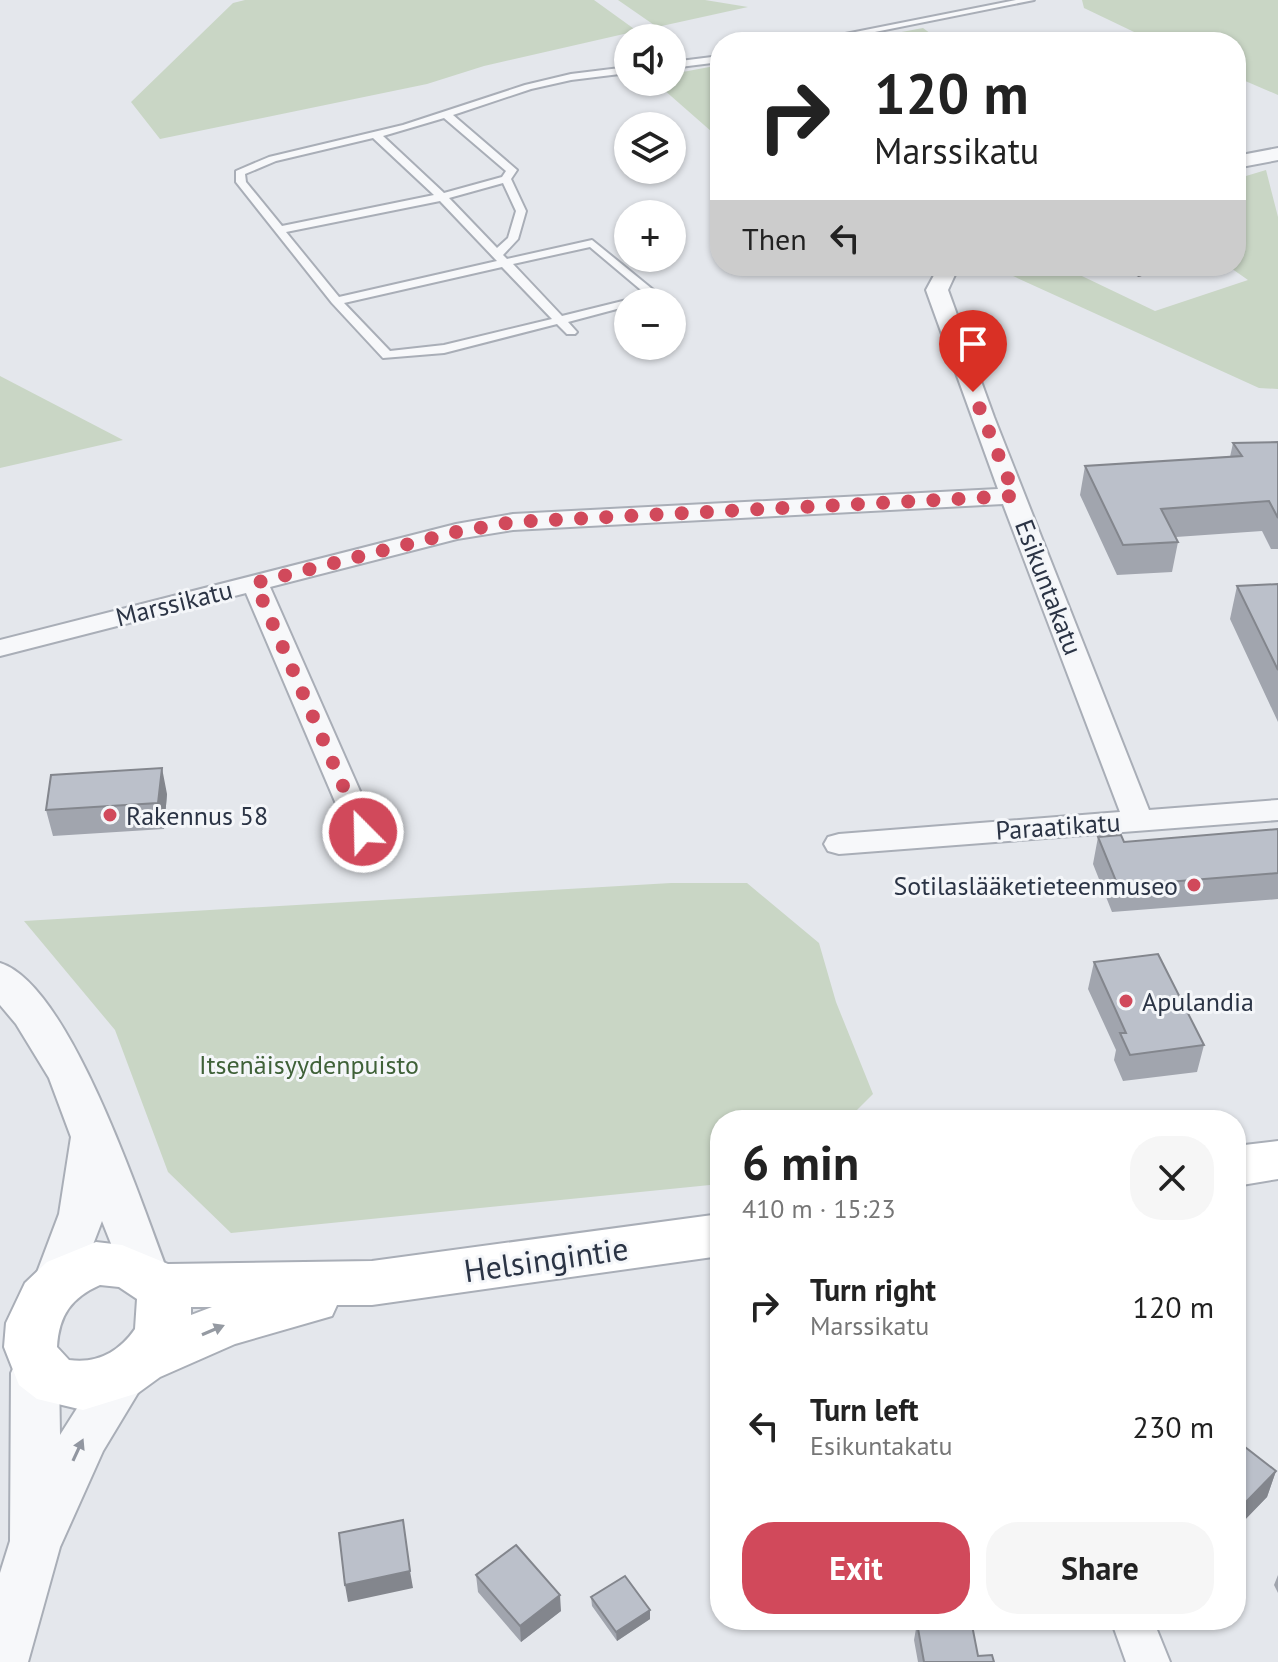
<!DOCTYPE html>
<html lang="en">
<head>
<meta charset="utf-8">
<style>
  :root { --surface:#fff; --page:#f6f6f6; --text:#222; --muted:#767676; --accent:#d1495b }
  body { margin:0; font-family:"PT Sans",sans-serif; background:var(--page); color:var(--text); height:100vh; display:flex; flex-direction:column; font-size:30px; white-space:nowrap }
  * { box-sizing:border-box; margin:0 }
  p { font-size:26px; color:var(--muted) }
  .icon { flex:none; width:44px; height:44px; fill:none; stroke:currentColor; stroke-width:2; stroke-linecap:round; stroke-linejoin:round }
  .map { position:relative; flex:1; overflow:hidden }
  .panel { position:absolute; left:710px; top:1110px; width:536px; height:520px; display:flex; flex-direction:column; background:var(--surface); border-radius:32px; box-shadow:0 2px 6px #0004 }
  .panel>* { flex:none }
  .banner { position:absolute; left:710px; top:32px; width:536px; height:244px; border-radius:32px; box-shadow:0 2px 6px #0004; background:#fff; color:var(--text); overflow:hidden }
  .tools { position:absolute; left:614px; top:24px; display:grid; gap:16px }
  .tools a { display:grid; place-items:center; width:72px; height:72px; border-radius:50%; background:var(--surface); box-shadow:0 2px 6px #0004; font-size:40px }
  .pin { position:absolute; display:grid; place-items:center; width:68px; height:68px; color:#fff; margin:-82px -34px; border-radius:50% 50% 50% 0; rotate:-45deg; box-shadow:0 0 8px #0007 }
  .pin .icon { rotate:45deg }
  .me { position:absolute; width:88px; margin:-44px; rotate:337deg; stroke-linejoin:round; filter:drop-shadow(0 0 6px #0008) }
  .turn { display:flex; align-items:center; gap:28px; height:168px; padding:0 32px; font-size:36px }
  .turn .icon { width:104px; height:104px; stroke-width:2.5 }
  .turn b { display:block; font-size:56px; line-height:68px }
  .then { display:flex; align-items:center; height:76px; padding:0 32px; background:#0003; gap:16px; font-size:30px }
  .round { display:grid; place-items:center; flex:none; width:84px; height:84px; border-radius:32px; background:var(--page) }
  .headline { display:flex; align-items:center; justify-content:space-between; height:136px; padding:0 32px }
  h1 { font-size:48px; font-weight:600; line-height:60px }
  .action { display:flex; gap:16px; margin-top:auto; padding:16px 32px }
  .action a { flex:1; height:92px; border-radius:32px; background:var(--accent); color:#fff; font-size:32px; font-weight:600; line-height:92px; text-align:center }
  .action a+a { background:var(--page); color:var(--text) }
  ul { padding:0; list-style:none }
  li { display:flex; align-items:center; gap:24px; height:120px; padding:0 32px }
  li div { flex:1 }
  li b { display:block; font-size:30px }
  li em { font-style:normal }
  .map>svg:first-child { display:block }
</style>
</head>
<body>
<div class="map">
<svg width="1278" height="1662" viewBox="0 0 1278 1662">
  <rect width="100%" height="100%" fill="#e4e7ec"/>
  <!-- green -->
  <path fill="#c9d6c5" d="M 245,0 L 594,0 L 637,31 L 484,66 L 427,84 L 160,139 L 131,102 L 233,3 Z
    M 618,0 L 705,0 L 748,7 L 657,27 Z
    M 1082,0 L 1278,0 L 1278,95 L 1236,77 L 1236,42 L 1155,42 L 1084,8 Z
    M 923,28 L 942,42 L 848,42 Z
    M 720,65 L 720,139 L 655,82 L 672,82 L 672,74 Z
    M 1266,170 L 1278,217 L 1278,389 L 1259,388 L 991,266 L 1061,266 L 1155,311 L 1248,280 L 1228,266 L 1236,266 L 1236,179 Z
    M 0,376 L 123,440 L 0,468 Z
    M 671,883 L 747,883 L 819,943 L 836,1002 L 873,1094 L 847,1120 L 720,1120 L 720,1184 L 231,1233 L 168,1172 L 115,1030 L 24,921 Z"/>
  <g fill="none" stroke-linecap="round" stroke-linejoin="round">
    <defs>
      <path id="service" d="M 1016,0 L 1034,0 L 825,42 L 805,42 Z
        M 720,56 L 720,62 L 672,68 L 672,62 Z
        M 628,67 L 628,73 L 571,80 L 531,89 L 453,115 L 517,170 L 511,179 L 526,211 L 518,239 L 503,255 L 507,259 L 592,240 L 662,297 L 649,302 L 628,302 L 628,306 L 568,322 L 577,332 L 575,334 L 567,334 L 557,324 L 444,353 L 383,358 L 332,303 L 236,182 L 236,171 L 269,157 L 403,125 L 525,85 L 571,74 ZM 444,118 L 506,171 L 502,177 L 444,193 L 383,136 ZM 373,138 L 434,195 L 282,226 L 246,182 L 245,174 L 276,161 ZM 503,183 L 516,211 L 508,238 L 497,248 L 449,198 ZM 440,201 L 497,261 L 339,297 L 286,232 ZM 590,247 L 647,295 L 562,316 L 513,264 ZM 502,267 L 552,319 L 444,345 L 390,351 L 344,303 Z"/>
      <path id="minor" d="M 1278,148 L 1278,160 L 1236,168 L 1236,156 Z
        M 939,266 L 959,266 L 948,290 L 994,417 L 1149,810 L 1278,800 L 1278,820 L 839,854 L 828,851 L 824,844 L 828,837 L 839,834 L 1120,812 L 1003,504 L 513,530 L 457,539 L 270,587 L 378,832 L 374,839 L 363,842 L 352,839 L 348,832 L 246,593 L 0,656 L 0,640 L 456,524 L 513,514 L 998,489 L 926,290 Z
        M 1111,1620 L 1153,1620 L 1170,1662 L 1126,1662 Z"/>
      <path id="tertiary" d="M 0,963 C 71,985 142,1206 169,1275 L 163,1289 L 146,1294 L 129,1289 L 102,1221 L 76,1289 L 59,1294 L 42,1289 L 36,1275 L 59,1214 L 71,1137 L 49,1078 L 16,1024 L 0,1005 Z
        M 35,1352 L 52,1358 L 59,1373 L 60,1435 L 109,1358 L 126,1352 L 143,1358 L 150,1373 L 103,1451 L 60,1547 L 28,1662 L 0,1662 L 0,1573 L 10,1541 L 11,1373 L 18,1358 Z"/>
      <path id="secondary" d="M 1278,1141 L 1278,1179 L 1236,1186 L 1236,1146 Z
        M 720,1214 L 720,1256 L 372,1305 L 337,1305 L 332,1316 L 235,1344 L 160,1377 L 138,1393 L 83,1410 L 37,1399 L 19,1385 L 4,1347 L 6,1323 L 25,1283 L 47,1262 L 96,1242 L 122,1245 L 168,1264 L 372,1261 ZM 100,1285 L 119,1287 L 137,1299 L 135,1329 C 119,1352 97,1364 69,1360 L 57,1347 C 59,1315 71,1298 100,1285 ZM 191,1307 L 212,1307 L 191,1315 Z"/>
    </defs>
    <!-- service casing -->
    <use href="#service" stroke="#a9aeb7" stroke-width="4"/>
    <!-- minor casing -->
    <use href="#minor" stroke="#a9aeb7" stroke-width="4"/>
    <!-- tertiary casing -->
    <use href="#tertiary" stroke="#a9aeb7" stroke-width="4"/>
    <!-- secondary casing -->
    <use href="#secondary" stroke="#a9aeb7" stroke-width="4"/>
    <!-- service -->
    <use href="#service" fill="#f7f8fa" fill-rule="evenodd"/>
    <!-- minor -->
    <use href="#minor" fill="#f7f8fa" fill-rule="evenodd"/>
    <!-- tertiary -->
    <use href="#tertiary" fill="#f7f8fa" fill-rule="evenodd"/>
    <!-- secondary -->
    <use href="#secondary" fill="#fff" fill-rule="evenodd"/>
  </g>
  <!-- wall -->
  <path fill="#a1a5ae" d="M 1122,266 L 1179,266 L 1138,277 Z
    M 1278,442 L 1278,549 L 1271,549 L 1262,531 L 1176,537 L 1178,542 L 1172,572 L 1117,575 L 1080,495 L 1085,466 L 1230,457 L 1233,443 Z
    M 1278,584 L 1278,722 L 1230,619 L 1237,586 Z
    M 167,794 L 164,829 L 53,836 L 46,810 Z
    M 1278,829 L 1278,899 L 1112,912 L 1093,864 L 1098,837 L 1124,842 Z
    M 1094,962 L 1204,1045 L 1197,1072 L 1123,1081 L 1114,1060 L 1116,1050 L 1088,989 Z
    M 1236,1440 L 1276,1471 L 1267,1497 L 1236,1529 Z
    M 476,1575 L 561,1611 L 521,1642 L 478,1592 Z
    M 1278,1575 L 1278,1593 L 1274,1585 Z
    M 591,1597 L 650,1619 L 617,1641 L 592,1606 Z
    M 917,1623 L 978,1656 L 994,1662 L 918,1662 L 914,1640 Z"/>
  <!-- shaded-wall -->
  <path fill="#83868d" d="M 1140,266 L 1179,266 L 1138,277 Z
    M 162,768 L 167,794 L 164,829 L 158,803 Z
    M 1276,1471 L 1267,1497 L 1236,1529 L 1243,1505 Z
    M 410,1571 L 413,1588 L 348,1602 L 345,1585 Z
    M 560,1595 L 561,1611 L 521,1642 L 520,1626 Z
    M 650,1610 L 650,1619 L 617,1641 L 616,1632 Z"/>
  <!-- building -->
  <path fill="#bbc0ca" stroke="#83868d" stroke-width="2" d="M 1278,442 L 1278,518 L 1269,501 L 1161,509 L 1178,542 L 1123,545 L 1085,466 L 1242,456 L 1233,443 Z
    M 1278,584 L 1278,670 L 1237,586 Z
    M 162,768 L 158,803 L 46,810 L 51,775 Z
    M 1278,829 L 1278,873 L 1118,886 L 1098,837 L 1121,835 L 1124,842 Z
    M 1158,954 L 1204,1045 L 1130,1055 L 1120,1033 L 1126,1033 L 1094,962 Z
    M 1236,1440 L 1276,1471 L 1243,1505 L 1236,1499 Z
    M 403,1520 L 410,1571 L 345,1585 L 339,1533 Z
    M 516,1545 L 560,1595 L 520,1626 L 476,1575 Z
    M 625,1576 L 650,1610 L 616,1632 L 591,1597 Z
    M 971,1620 L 978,1656 L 992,1655 L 994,1662 L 924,1662 L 917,1623 Z"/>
  <!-- one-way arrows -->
  <defs><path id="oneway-solid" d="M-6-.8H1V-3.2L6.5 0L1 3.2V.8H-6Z" transform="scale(2)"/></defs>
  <use fill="#959aa2" href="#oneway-solid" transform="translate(213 1330) rotate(-23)"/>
  <use fill="#9196a0" href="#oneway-solid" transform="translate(78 1450) rotate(-65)"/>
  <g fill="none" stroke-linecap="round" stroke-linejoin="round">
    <!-- route -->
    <path stroke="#d1495b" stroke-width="14" stroke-dasharray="0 25.2" d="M 363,832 L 255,583 L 456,532 L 513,522 L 1015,496 L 973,392"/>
  </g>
  <!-- markers -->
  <g fill="#d1495b" stroke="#f4f6f9" stroke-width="3">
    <circle cx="110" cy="815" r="8"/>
    <circle cx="1194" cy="885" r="8"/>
    <circle cx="1126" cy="1001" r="8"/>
  </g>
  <g text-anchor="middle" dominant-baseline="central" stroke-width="6" stroke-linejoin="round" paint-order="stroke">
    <!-- street labels -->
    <g font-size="26" fill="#2b3445" stroke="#f4f6f9">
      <text transform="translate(1049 587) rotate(69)">Esikuntakatu</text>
      <text transform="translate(174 603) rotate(-14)">Marssikatu</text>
      <text transform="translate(1058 826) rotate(-4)">Paraatikatu</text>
    </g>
    <!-- poi labels -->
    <g font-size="26" fill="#2b3445" stroke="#f4f6f9" text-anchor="start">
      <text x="126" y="815">Rakennus 58</text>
      <text x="1178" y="885" text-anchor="end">Sotilaslääketieteenmuseo</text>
      <text x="1142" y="1001">Apulandia</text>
    </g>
    <!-- park labels -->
    <g font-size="26" fill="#3f6138" stroke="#f4f6f9">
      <text x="309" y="1064">Itsenäisyydenpuisto</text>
    </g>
    <!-- near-street labels -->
    <g font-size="32" fill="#2b3445" stroke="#f4f6f9">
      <text transform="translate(546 1259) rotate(-8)">Helsingintie</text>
    </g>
  </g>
</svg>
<div class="tools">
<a><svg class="icon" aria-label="sound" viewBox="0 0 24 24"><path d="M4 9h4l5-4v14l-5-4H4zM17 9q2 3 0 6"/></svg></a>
<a><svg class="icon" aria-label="layers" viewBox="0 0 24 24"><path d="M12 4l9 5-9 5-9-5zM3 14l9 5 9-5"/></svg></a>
<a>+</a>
<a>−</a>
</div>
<div class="pin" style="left:973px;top:392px;background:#d93025"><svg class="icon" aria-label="arrive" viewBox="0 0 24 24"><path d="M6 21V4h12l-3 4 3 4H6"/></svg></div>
<svg class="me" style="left:363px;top:832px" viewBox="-20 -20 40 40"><circle r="17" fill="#d1495b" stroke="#fff" stroke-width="3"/><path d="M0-11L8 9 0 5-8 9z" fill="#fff"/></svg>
<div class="banner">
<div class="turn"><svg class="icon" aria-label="right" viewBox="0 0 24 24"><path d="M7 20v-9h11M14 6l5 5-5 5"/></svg><div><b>120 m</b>Marssikatu</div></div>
<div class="then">Then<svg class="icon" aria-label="left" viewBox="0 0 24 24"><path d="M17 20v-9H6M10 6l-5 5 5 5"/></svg></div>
</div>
<section class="panel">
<div class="headline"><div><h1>6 min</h1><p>410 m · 15:23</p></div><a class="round"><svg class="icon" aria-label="close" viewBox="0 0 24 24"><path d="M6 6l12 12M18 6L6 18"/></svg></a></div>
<ul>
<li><svg class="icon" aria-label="right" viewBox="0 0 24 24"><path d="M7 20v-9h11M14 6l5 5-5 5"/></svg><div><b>Turn right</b><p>Marssikatu</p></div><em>120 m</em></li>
<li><svg class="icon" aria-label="left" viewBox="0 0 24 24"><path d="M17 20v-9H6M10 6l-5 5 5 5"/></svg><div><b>Turn left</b><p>Esikuntakatu</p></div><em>230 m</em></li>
</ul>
<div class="action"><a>Exit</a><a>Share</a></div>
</section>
</div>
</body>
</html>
